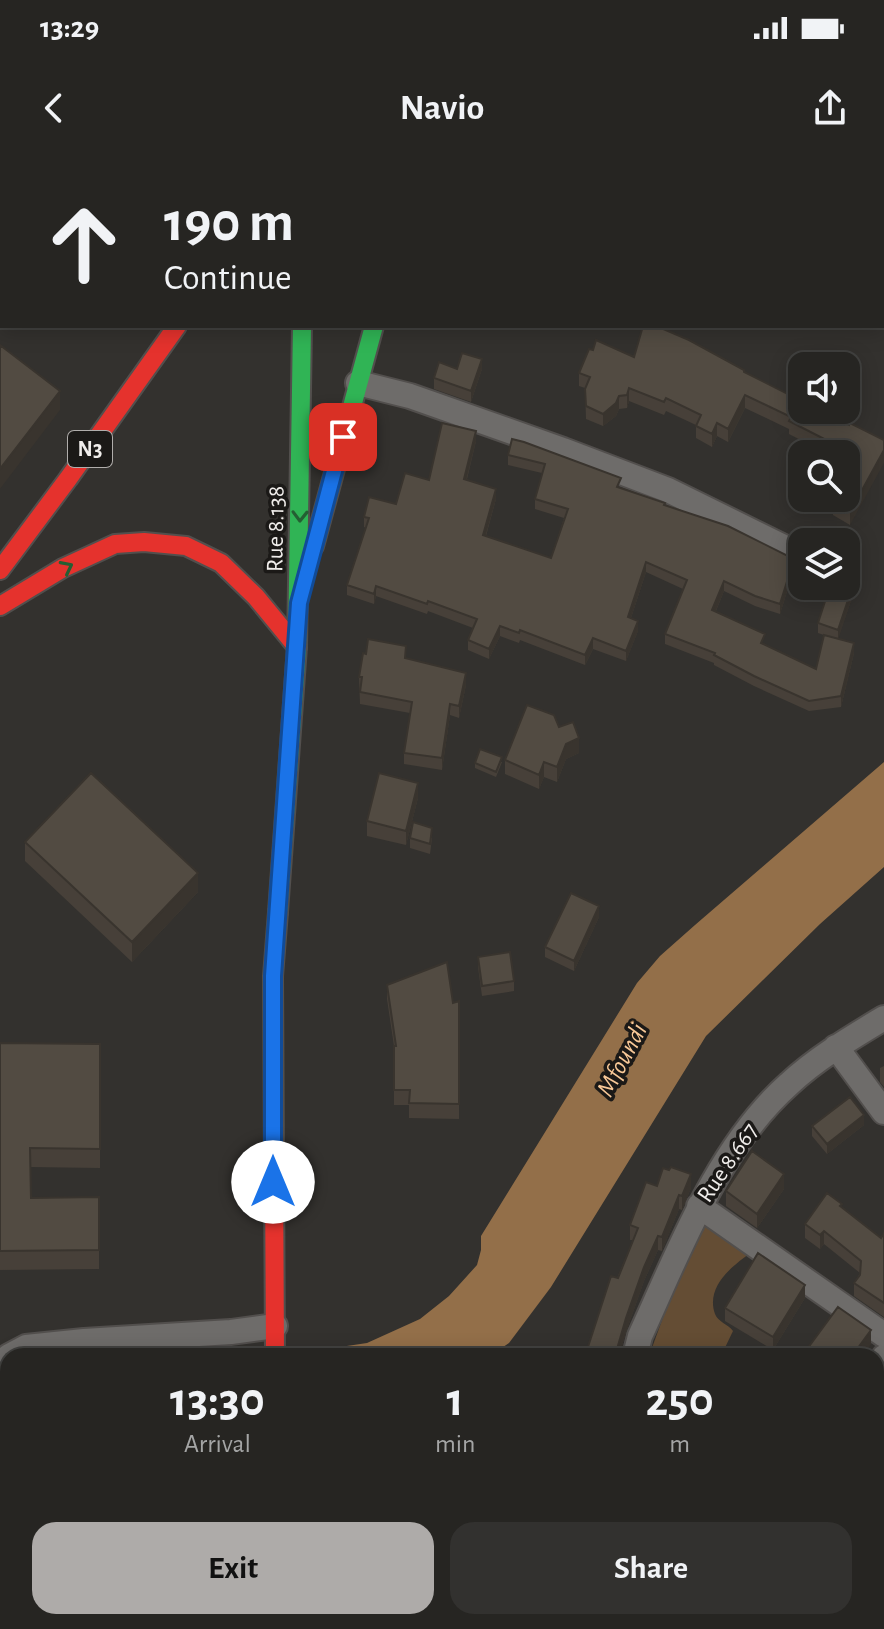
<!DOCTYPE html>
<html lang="en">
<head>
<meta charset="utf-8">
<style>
  :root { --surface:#262522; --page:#32312f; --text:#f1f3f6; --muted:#a4a5a5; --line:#424240; --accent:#aeaba9 }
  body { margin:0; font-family:"Alegreya Sans",sans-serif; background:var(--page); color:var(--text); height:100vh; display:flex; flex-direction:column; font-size:30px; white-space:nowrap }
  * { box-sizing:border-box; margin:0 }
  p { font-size:26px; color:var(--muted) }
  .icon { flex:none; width:44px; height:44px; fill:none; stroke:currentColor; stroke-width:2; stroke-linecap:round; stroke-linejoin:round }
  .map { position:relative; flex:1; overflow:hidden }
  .sheet { position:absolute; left:0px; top:1188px; width:884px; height:282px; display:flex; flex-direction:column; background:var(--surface); border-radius:24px 24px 0 0; box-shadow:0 4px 20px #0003,0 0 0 2px var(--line) }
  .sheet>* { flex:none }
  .guide { position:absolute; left:0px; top:0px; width:884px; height:168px; box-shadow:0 4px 20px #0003,0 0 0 2px var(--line); background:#262522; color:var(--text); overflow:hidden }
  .controls { position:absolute; left:788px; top:192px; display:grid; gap:16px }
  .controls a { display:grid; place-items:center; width:72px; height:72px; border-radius:16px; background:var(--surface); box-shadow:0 4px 20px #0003,0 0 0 2px var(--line); font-size:40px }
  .pin { position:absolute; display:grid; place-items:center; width:68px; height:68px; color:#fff; margin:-34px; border-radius:16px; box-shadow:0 4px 12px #0006 }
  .me { position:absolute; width:88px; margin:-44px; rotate:0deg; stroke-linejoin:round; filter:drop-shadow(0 0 6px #0008) }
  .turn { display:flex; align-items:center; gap:28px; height:168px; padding:0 32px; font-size:36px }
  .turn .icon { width:104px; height:104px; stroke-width:2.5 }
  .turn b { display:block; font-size:56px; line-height:68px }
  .eta { display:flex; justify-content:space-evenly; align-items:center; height:136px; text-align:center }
  .eta b { font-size:48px; font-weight:600; line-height:56px }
  .cta { display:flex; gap:16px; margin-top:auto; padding:16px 32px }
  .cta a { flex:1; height:92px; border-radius:24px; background:var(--accent); color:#111; font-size:32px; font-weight:600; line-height:92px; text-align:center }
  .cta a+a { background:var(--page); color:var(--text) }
  .status { display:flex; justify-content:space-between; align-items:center; height:56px; padding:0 40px; background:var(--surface); direction:ltr }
  .status svg { height:22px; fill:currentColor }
  header { display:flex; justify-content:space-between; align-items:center; height:104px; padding:0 32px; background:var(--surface); font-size:36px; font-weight:600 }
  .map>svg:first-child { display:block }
</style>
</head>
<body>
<div class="status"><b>13:29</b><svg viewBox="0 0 49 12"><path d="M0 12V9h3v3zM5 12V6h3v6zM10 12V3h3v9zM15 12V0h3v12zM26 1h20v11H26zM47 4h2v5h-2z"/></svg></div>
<header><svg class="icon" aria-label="back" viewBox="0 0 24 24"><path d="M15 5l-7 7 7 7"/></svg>Navio<svg class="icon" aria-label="share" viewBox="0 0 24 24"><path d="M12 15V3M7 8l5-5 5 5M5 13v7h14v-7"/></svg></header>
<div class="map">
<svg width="884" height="1469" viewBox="0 0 884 1469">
  <rect width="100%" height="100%" fill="#33312e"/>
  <!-- green -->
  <path fill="#644d34" d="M 720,1053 C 735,1059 764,1066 761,1086 C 740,1100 704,1123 715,1154 C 718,1162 728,1164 733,1171 L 721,1196 L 649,1196 L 673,1130 L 709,1058 Z
    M 8,1280 L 8,1364 L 0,1379 L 0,1284 Z"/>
  <!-- water -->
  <path fill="#936f49" d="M 884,602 L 884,707 L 820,764 L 706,876 L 551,1127 L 509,1183 L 490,1196 L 53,1196 L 63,1192 L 313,1191 L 367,1183 L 420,1159 L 449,1136 L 477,1105 L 481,1090 L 481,1076 L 637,823 L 660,796 L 695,765 Z"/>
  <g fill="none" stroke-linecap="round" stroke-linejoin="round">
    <defs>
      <path id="lane" d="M 0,95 L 2,94"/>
      <path id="street" d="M 570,0 L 575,2
        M 882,119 L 884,119
        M 358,223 L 410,236 L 563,290 L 668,330 L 802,396
        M 836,887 L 884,952
        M 699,1046 L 884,1175
        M 9,1196 L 26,1187 L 84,1181 L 231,1172 L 275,1166
        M 635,1196 L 640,1176 C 679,1091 718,987 789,924 C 817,898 851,878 884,858
        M 876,1209 L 884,1197
        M 585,1469 L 587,1462
        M 765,1469 L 767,1462"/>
      <path id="fast" d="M 297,2 L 299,0
        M 421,2 L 422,0
        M 314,386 L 374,166
        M 278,752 L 297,487 L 302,166
        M 263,1462 L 263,1469"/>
      <path id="jam" d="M 0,410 L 68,319 L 177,166
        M 0,446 L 63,408 L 115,384 L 144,382 L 186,386 L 221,403 L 256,437 L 297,487
        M 275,1196 L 273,816 L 278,752"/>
    </defs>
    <!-- lane casing -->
    <use href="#lane" stroke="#524f4d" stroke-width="16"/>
    <!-- street casing -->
    <use href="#street" stroke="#524f4d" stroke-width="28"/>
    <!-- fast casing -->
    <use href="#fast" stroke="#524f4d" stroke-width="22"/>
    <!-- jam casing -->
    <use href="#jam" stroke="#524f4d" stroke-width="22"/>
    <!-- lane -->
    <use href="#lane" stroke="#6e6c6a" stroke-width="12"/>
    <!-- street -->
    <use href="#street" stroke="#6e6c6a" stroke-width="24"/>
    <!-- fast -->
    <use href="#fast" stroke="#30b455" stroke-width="18"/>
    <!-- jam -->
    <use href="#jam" stroke="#e5322d" stroke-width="18"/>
  </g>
  <!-- wall -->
  <path fill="#474039" d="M 811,0 L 834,0 L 834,2 L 811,2 Z
    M 882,15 L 884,15 L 884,89 L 882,89 Z
    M 628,166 L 665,166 L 664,170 L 744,212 L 849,265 L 850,263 L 850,365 L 833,355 L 833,348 L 827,345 L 827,338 L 846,338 L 846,294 L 828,294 L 789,274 L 789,269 L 745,248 L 728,282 L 717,276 L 712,287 L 696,278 L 696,265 L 666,251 L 664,255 L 629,241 L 627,248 L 619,249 L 616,256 L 603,266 L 586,259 L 585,228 L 579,226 L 579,213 L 593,190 L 634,197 L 642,170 Z
    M 482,209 L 471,242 L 434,229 L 434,218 Z
    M 512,279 L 621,328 L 665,345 L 794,409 L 780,454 L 755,446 L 724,431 L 716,451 L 765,485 L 816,509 L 824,475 L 818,473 L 818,463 L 856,426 L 838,478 L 854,493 L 841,547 L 809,551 L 754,526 L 714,505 L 714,503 L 665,484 L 665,474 L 683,429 L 646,412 L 631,458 L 638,471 L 626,501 L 593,489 L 585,505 L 520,480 L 519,483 L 500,476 L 489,499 L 468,490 L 468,480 L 473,468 L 428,451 L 427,454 L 376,436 L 374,444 L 347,435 L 347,425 L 366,368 L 364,367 L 364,357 L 396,344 L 429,320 L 476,281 L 467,319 L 496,339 L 486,376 L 551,398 L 564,358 L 535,349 L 535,339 L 542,313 L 508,305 L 508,295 Z
    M 406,499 L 466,525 L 459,558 L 450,555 L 442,610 L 404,604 L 404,593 L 410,553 L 360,544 L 359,517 Z
    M 559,567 L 579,593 L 566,599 L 557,622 L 544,617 L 539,629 L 505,614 L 505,600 Z
    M 502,602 L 496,617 L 475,608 L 475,603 Z
    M 418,638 L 406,685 L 367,676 L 367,661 Z
    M 410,678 L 432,678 L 430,694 L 410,688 Z
    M 25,682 L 198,732 L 132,802 L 25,701 Z
    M 599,757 L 574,811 L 545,797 L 545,787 Z
    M 478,797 L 514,821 L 514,831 L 482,836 L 478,807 Z
    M 387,825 L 453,843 L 459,841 L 459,959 L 409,958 L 409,945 L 394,945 L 394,886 L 387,839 Z
    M 0,883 L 100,884 L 100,1008 L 30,1007 L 31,1038 L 99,1037 L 99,1109 L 0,1110 Z
    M 884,906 L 884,927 L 880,922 L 880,908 Z
    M 864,965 L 827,994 L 812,976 L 812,966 Z
    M 669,1010 L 691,1028 L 682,1050 L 679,1049 L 662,1091 L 658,1090 L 644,1121 L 626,1172 L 619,1196 L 587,1196 L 587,1190 L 633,1080 L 630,1080 L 630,1065 L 657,1026 Z
    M 784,1029 L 757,1068 L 726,1046 L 726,1031 Z
    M 842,1047 L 881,1078 L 884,1073 L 884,1157 L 854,1136 L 854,1123 L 860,1113 L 824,1084 L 820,1089 L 805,1078 L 805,1064 Z
    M 805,1138 L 773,1190 L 725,1161 L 725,1148 Z
    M 876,1264 L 884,1266 L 884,1418 L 876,1417 Z
    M 787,1462 L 861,1462 L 861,1467 L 869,1469 L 787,1469 Z"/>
  <!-- shaded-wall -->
  <path fill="#39342e" d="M 482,199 L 482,209 L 471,242 L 471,231 Z
    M 629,228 L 629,241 L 627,248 L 627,235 Z
    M 60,231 L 60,250 L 0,329 L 0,309 Z
    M 745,235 L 745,248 L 728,282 L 728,269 Z
    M 619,236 L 619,249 L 616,256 L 603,266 L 603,254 Z
    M 717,263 L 717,276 L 712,287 L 712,274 Z
    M 476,271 L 476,281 L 464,329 L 464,319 Z
    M 884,290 L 884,303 L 850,365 L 850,352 Z
    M 496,329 L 496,339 L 483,385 L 483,375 Z
    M 794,399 L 794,409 L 780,454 L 780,444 Z
    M 646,402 L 646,412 L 628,467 L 628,457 Z
    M 856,416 L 856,426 L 838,480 L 838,470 Z
    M 724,421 L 724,431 L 712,460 L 712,450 Z
    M 376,426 L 376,436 L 374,444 L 374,434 Z
    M 638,461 L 638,471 L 626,501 L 626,491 Z
    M 500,466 L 500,476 L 489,499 L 489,489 Z
    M 593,478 L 593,489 L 585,505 L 585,495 Z
    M 854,483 L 854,493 L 841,547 L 841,536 Z
    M 466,513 L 466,525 L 459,558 L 459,546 Z
    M 450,544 L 450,555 L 442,610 L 442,598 Z
    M 579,578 L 579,593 L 566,599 L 557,622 L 557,607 L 566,584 Z
    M 544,602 L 544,617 L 539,629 L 539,615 Z
    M 418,623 L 418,638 L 406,685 L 406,671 Z
    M 198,713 L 198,732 L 132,802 L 132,782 Z
    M 599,746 L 599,757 L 574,811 L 574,801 Z
    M 864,955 L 864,965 L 827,994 L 827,984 Z
    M 691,1014 L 691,1028 L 682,1050 L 682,1036 Z
    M 784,1014 L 784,1029 L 757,1068 L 757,1054 Z
    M 679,1035 L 679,1049 L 662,1091 L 662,1077 Z
    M 824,1071 L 824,1084 L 820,1089 L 820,1075 Z
    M 658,1076 L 658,1090 L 644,1121 L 626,1172 L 619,1196 L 615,1196 L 626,1158 L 644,1107 Z
    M 805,1125 L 805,1138 L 773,1190 L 773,1177 Z
    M 871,1170 L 871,1184 L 863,1196 L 852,1196 Z
    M 566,1462 L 572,1462 L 569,1469 L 563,1469 Z"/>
  <!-- building -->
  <path fill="#524b42" stroke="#39342e" stroke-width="2" d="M 492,0 L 549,0 L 549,2 L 491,2 Z
    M 634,0 L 780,0 L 779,2 L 634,2 Z
    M 840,0 L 862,0 L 862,2 L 839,2 Z
    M 882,15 L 884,15 L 884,75 L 882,74 Z
    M 643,166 L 661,166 L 661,168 L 689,180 L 744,210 L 744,212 L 802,241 L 802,250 L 819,250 L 849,265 L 850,263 L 884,280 L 884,290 L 850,352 L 833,342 L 835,338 L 846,338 L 846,294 L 834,294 L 838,286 L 789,261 L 791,257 L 745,235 L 728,269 L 717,263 L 712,274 L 696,266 L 701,255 L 666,238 L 664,242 L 629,228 L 627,235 L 619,236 L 616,243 L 603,254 L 586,246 L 585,229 L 590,217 L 579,213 L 589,189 L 593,190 L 596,180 L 634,197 Z
    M 0,185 L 60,231 L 0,309 Z
    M 462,193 L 482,199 L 471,231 L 434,218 L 439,202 L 457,209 Z
    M 442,263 L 476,271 L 464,319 L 496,329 L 483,375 L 551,398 L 568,349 L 535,339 L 545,304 L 508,295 L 512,279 L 524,282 L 621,318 L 617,327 L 665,343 L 664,345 L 728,366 L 794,399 L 780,444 L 755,436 L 724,421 L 712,450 L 765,474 L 761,483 L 816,509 L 824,475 L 854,483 L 841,536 L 809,541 L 754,516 L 714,495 L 715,493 L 665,474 L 687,420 L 646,402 L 628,457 L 638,461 L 626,491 L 593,478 L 585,495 L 520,470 L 519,473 L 500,466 L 489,489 L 468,480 L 477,459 L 428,441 L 427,444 L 376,426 L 374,434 L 347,425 L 369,358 L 364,357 L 369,337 L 396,344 L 405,313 L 429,320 Z
    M 846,412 L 856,416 L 838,470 L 818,463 L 830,426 L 846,426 Z
    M 368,479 L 406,486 L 405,498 L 466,513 L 459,546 L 450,544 L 442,598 L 404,593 L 412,542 L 360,532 L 362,517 L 359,517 L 363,493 L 366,494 Z
    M 527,545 L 554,555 L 559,567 L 573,562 L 579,578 L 566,584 L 557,607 L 544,602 L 539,615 L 505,600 Z
    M 480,589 L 502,597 L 496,612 L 475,603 Z
    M 91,613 L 198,713 L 132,782 L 25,682 Z
    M 379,613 L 418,623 L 406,671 L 367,661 Z
    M 413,662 L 432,668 L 430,684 L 410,678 Z
    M 571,733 L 599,746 L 574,801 L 545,787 Z
    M 510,792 L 514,821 L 482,826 L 478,797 Z
    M 447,802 L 453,843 L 459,841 L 459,944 L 409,943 L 410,930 L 394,930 L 394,886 L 396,886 L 387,825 Z
    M 0,883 L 100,884 L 100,989 L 30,988 L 31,1038 L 99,1037 L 99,1090 L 0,1091 Z
    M 850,937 L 864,955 L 827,984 L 812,966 Z
    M 752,991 L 784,1014 L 757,1054 L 726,1031 Z
    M 671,1007 L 691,1014 L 682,1036 L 679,1035 L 662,1077 L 658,1076 L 644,1107 L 626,1158 L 615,1196 L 608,1196 L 587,1190 L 611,1116 L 618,1118 L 638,1068 L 630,1065 L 646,1022 L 657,1026 L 663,1008 L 669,1010 Z
    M 827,1033 L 842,1044 L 840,1046 L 881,1078 L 884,1073 L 884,1143 L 854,1123 L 860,1115 L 861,1101 L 824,1071 L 820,1075 L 805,1064 Z
    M 758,1093 L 805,1125 L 773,1177 L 725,1148 Z
    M 838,1147 L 871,1170 L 852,1196 L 802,1196 Z
    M 876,1264 L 884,1266 L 882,1273 L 884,1274 L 884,1402 L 876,1401 Z
    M 8,1418 L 8,1462 L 209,1462 L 208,1469 L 0,1469 L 0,1432 Z
    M 517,1462 L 566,1462 L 563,1469 L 515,1469 Z
    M 603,1462 L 731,1462 L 730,1469 L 602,1469 Z
    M 793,1462 L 861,1462 L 860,1467 L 869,1469 L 791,1469 Z"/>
  <!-- one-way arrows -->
  <defs><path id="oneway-chevron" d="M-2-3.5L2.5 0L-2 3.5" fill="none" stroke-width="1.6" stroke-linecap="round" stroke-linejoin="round" transform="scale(2)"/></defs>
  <g stroke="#245f33">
    <use href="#oneway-chevron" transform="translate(300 356) rotate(91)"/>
    <use href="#oneway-chevron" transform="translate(67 407) rotate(-27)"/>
  </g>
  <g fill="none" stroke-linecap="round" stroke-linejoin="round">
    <defs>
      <path id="route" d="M 273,1022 L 273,816 L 299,443 L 343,277"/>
    </defs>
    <!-- route casing -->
    <use href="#route" stroke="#114b97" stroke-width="20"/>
    <!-- route -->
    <use href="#route" stroke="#1a73e8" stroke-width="14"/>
  </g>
  <g text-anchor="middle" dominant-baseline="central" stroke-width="7" stroke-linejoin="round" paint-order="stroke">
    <!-- shield labels -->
    <rect fill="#1b1917" stroke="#b0adab" stroke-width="2" x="68" y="271" width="44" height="36" rx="6"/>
    <g font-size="22" font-weight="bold" fill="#f0edeb">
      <text x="90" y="289">N3</text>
    </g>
    <!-- street labels -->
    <g font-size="24" fill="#f0edeb" stroke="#1b1917">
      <text transform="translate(276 369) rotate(-89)">Rue 8.138</text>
      <text transform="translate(728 1003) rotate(-56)">Rue 8.667</text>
    </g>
    <!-- water labels -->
    <g font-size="26" font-style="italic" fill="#f8c897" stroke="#1b1917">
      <text transform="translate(622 900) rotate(-62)">Mfoundi</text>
    </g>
  </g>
</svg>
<div class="controls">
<a><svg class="icon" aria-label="sound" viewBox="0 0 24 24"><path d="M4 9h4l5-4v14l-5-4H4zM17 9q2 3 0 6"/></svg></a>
<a><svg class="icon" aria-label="search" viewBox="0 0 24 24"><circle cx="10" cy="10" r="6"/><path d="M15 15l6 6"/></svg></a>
<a><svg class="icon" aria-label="layers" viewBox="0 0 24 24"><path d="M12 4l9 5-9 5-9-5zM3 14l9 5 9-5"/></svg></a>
</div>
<div class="pin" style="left:343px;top:277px;background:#d93025"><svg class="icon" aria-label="arrive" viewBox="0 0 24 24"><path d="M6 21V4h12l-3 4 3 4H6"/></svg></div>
<svg class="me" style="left:273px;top:1022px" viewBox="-20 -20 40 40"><circle r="19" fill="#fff"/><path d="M0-13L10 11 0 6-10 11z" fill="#1a73e8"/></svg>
<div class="guide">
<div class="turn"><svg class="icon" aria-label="ahead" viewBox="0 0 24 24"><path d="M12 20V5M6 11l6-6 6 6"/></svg><div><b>190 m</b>Continue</div></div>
</div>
<section class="sheet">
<div class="eta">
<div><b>13:30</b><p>Arrival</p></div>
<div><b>1</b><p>min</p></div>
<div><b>250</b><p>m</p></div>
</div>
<div class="cta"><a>Exit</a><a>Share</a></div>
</section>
</div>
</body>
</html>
